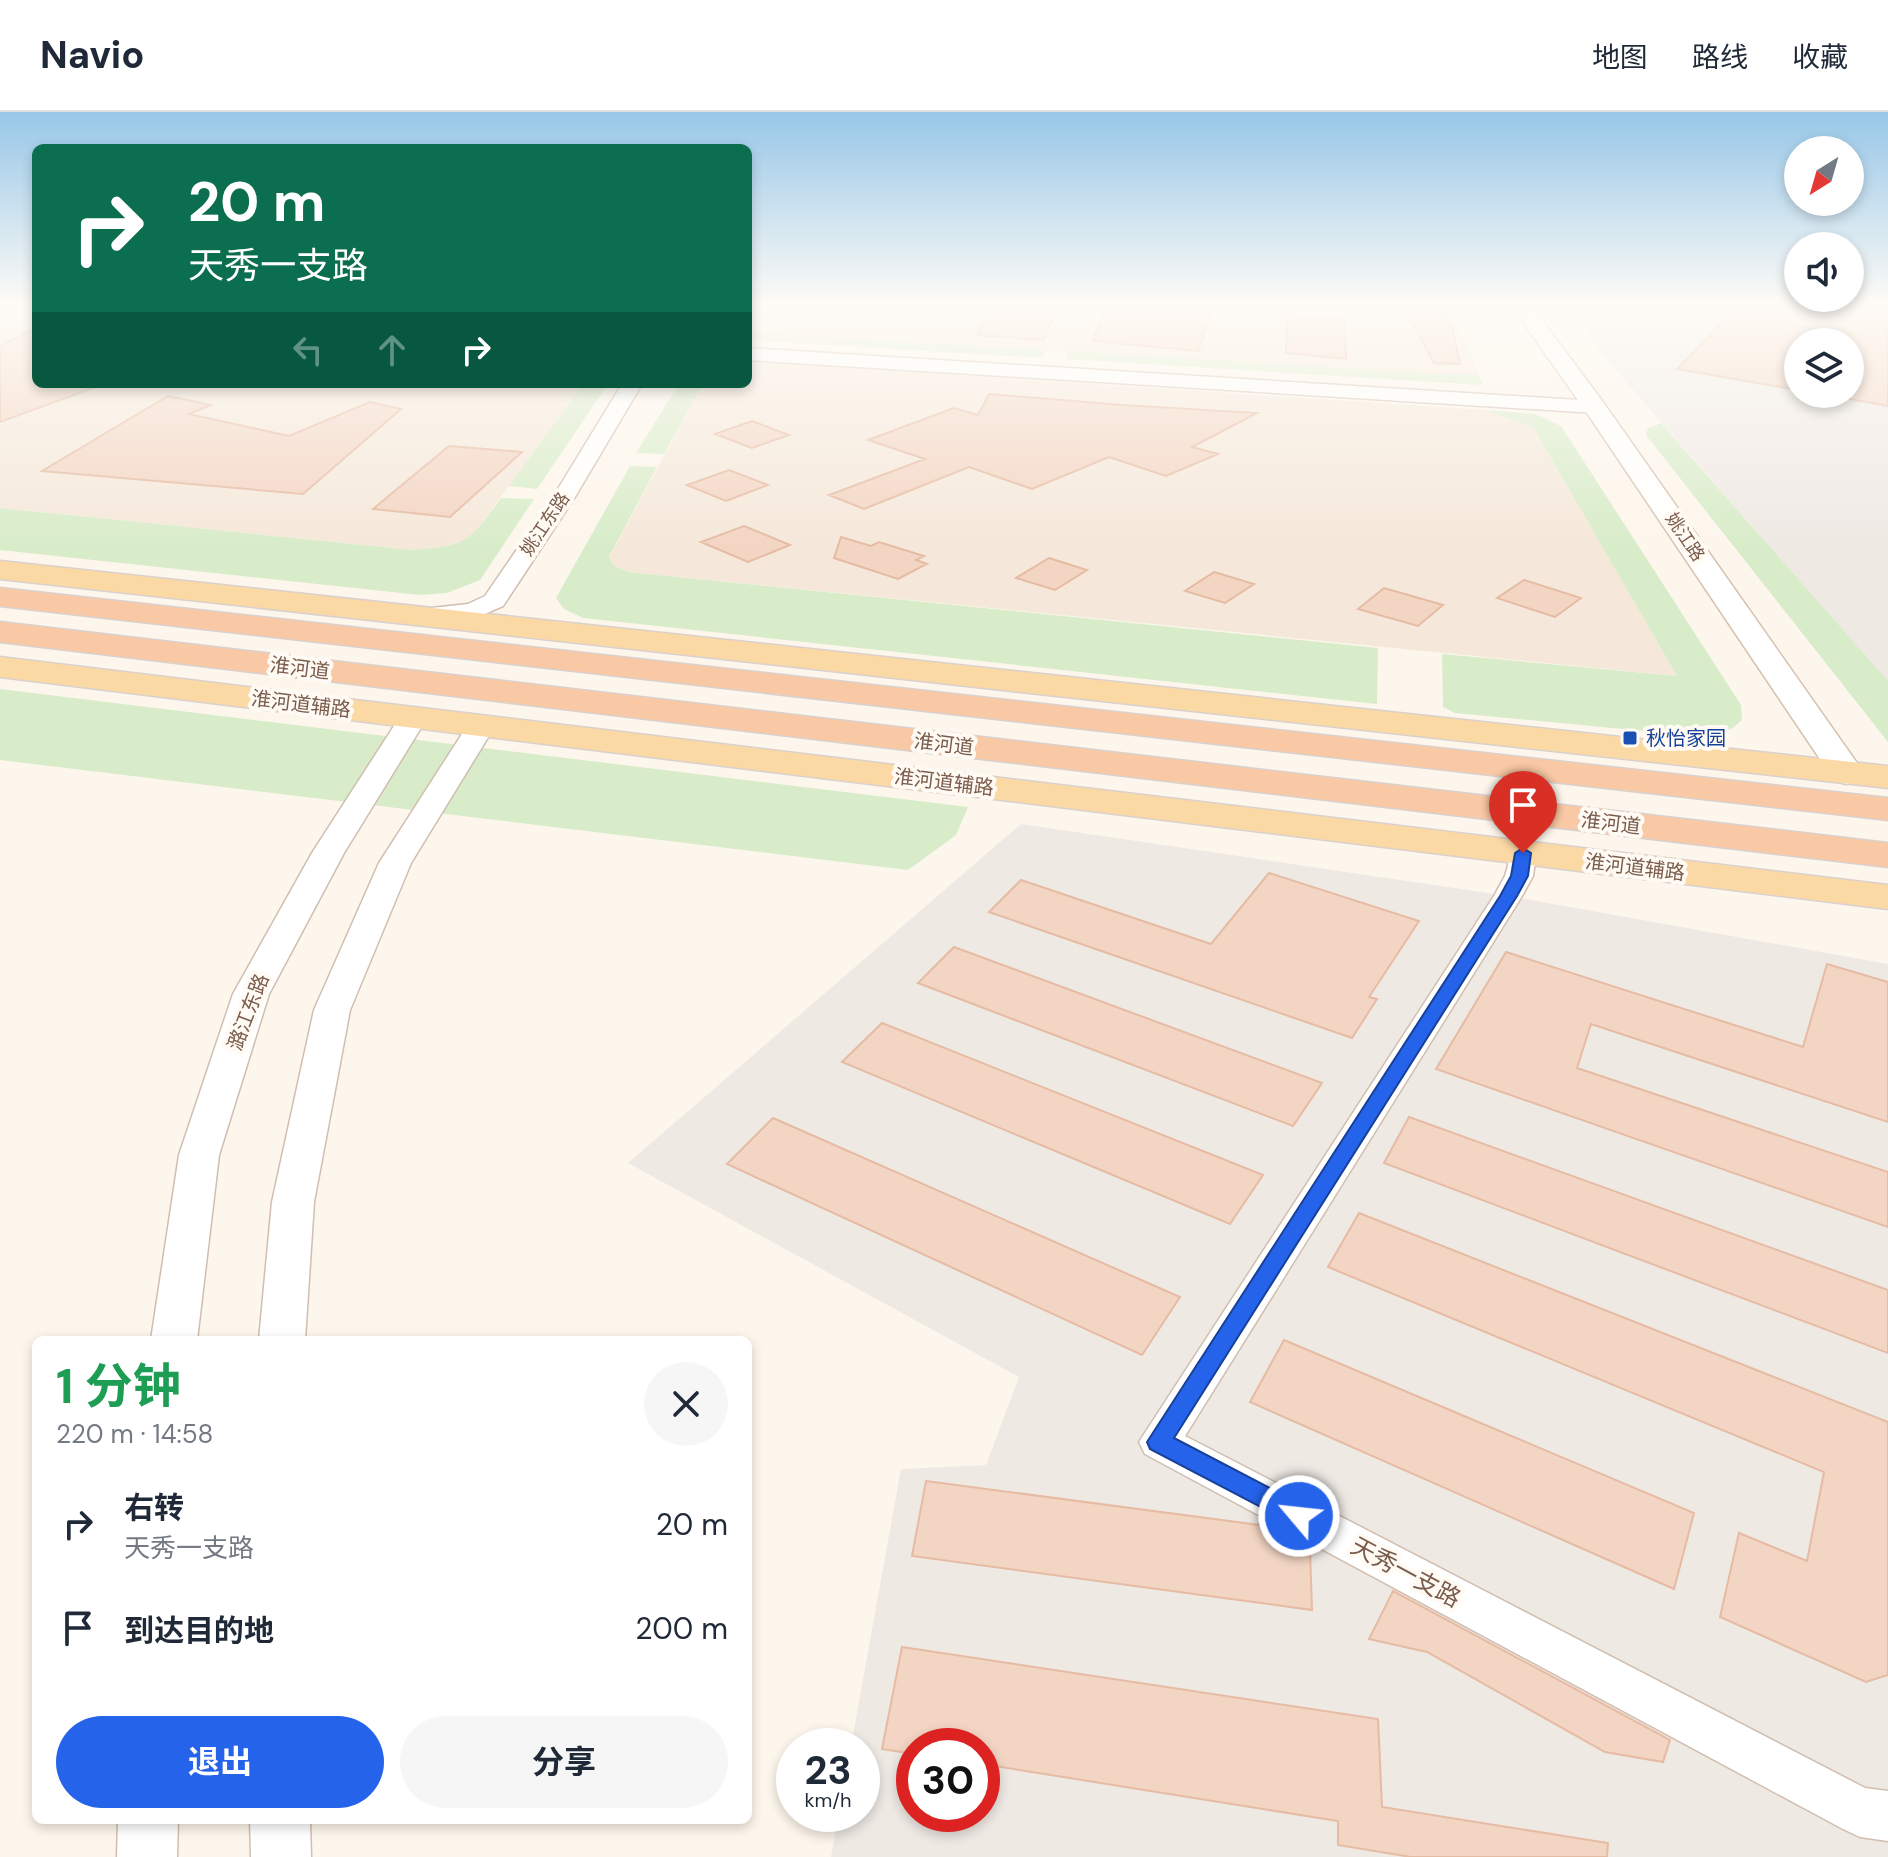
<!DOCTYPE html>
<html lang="zh">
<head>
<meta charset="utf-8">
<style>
  :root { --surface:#fff; --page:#f6f6f7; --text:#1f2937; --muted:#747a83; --line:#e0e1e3; --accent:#2563eb }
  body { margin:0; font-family:"DM Sans","Noto Sans SC",sans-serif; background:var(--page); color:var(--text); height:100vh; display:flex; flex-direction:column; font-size:30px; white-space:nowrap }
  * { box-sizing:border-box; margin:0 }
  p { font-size:26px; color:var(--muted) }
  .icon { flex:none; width:44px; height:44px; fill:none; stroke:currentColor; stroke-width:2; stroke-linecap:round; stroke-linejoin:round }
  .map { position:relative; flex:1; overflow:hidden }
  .sheet { position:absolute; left:32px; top:1224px; width:720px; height:488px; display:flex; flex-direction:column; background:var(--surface); border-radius:12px; box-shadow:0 4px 12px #0003 }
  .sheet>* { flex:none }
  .guide { position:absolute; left:32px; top:32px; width:720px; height:244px; border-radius:12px; box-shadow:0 4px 12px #0003; background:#0b6e4f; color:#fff; overflow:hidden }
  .needle { width:52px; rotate:217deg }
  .fabs { position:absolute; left:1784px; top:24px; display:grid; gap:16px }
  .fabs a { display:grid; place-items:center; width:80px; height:80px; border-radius:50%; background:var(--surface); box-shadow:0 4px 12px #0003; font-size:40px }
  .speed { position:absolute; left:776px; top:1616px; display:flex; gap:16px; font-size:40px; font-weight:700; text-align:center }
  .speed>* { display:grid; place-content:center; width:104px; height:104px; border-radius:50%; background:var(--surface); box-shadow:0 4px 12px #0003; line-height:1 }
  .speed small { font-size:20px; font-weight:400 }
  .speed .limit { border:12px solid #d22; background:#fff; color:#111 }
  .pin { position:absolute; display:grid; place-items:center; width:68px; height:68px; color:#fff; margin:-82px -34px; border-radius:50% 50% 50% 0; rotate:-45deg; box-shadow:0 0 8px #0007 }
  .pin .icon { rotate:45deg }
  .me { position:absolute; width:88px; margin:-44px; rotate:298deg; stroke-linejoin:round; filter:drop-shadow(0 0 6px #0008) }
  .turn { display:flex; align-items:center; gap:28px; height:168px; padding:0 24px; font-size:36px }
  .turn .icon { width:104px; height:104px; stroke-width:2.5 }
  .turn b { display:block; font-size:56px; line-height:68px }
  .lanes { display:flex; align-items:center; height:76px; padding:0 24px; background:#0003; justify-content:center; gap:40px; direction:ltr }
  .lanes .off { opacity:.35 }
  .round { display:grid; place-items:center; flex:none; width:84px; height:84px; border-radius:42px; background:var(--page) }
  .head { display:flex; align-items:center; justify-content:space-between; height:136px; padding:0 24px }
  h1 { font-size:48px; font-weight:700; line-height:60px; color:#1e9e55 }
  .button { display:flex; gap:16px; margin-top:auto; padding:16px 24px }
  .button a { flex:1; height:92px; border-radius:48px; background:var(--accent); color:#fff; font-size:32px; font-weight:700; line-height:92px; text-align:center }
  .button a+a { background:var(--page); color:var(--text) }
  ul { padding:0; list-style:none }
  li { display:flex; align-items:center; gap:24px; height:104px; padding:0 24px }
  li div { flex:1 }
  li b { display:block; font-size:30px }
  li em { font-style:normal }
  header { display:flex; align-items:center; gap:48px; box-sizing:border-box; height:112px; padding:0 40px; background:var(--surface); border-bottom:2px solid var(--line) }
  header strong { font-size:38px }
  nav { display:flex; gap:44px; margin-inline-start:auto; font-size:28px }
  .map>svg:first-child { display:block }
</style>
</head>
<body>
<header>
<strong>Navio</strong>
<nav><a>地图</a><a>路线</a><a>收藏</a></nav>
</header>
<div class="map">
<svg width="1888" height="1745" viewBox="0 0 1888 1745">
  <rect width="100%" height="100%" fill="#fdf6ec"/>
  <!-- residential -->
  <path fill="#f5e8da" d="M 748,192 L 1450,192 L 1478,261 L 1456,263 L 755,221 L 748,219 Z
    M 0,210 L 36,212 L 36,272 L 583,272 L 471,426 L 443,435 L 412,438 L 0,396 Z
    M 748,249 L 1486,298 L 1505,303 L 1533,315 L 1677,564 L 628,460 L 613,453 L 609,446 L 703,272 L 748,272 Z"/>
  <!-- industrial -->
  <path fill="#efe9e4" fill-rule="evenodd" d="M 1566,192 L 1888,192 L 1888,570 L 1608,249 ZM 1798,230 L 1850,230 L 1850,282 L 1798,282 Z
    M 1021,712 L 1508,784 L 1888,852 L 1888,1745 L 831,1745 L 839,1702 L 862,1702 L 862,1634 L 851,1634 L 901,1357 L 986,1353 L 1019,1265 L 628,1051 ZM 914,1634 L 982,1634 L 982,1702 L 914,1702 Z"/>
  <!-- green -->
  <path fill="#d8ecc9" d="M 748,219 L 755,221 L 1046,238 L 1041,246 L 748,228 Z
    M 1066,239 L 1456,263 L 1478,261 L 1483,273 L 1066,247 Z
    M 583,272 L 608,272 L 537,377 L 509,374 Z
    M 679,272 L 703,272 L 664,342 L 636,341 Z
    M 1486,298 L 1535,302 L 1561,314 L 1741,593 L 1742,608 C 1727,622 1716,625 1696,624 L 1455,601 L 1443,595 L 1442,542 L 1677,564 L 1533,315 Z
    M 1661,311 L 1888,569 L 1888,630 L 1646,323 L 1648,316 Z
    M 630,354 L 657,355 L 609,445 L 613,453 L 628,460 L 1378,536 L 1377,592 L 583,506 L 564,497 L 556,486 Z
    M 501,386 L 534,387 L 480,468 L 447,481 L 420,483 L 0,438 L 0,396 L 412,438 C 469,433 468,431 501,386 Z
    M 0,577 L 968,695 L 956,723 L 908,758 L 0,648 Z"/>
  <!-- building -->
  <path fill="#f3d5c3" stroke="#e6bba3" stroke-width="2" d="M 993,192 L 1060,192 L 1043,228 L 977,223 Z
    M 1402,192 L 1438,192 L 1453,218 L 1460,252 L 1434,251 Z
    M 1741,192 L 1848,192 L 1888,198 L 1888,294 L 1850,287 L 1850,223 L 1798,215 L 1798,278 L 1677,257 Z
    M 1107,193 L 1212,199 L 1198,239 L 1093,229 Z
    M 1287,204 L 1344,207 L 1346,247 L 1286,241 Z
    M 36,216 L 36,272 L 95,272 L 96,275 L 0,310 L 0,234 Z
    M 989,282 L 1122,293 L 1257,301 L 1192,335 L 1218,342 L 1166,364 L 1109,345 L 1032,377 L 969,355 L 864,397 L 829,383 L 925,347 L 868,328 L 954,296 L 978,303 Z
    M 168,284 L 211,293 L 189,302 L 289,324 L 370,290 L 401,297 L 303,382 L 42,359 Z
    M 752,309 L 789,323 L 752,336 L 715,322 Z
    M 449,334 L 522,340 L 450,405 L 373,397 Z
    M 729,358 L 768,373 L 726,389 L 687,373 Z
    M 744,414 L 790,433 L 748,450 L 701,430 Z
    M 841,425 L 871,434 L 879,430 L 924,444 L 916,448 L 927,452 L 898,467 L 834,446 Z
    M 1049,446 L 1087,458 L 1055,478 L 1016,466 Z
    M 1214,460 L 1254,472 L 1225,491 L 1185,479 Z
    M 1524,468 L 1581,486 L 1555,505 L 1497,486 Z
    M 1384,476 L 1443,493 L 1418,514 L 1358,497 Z
    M 1269,761 L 1419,809 L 1369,885 L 1377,887 L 1352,926 L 989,800 L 1021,768 L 1211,832 Z
    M 954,835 L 1322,971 L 1293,1014 L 918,871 Z
    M 1506,840 L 1803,935 L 1827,852 L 1888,870 L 1888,1010 L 1591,912 L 1577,956 L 1888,1060 L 1888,1115 L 1436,957 Z
    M 882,911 L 1263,1063 L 1230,1112 L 842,950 Z
    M 1409,1005 L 1888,1178 L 1888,1241 L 1384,1051 Z
    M 773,1006 L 1180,1185 L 1142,1243 L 727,1052 Z
    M 1359,1101 L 1888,1310 L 1888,1563 L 1866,1570 L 1720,1505 L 1739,1421 L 1807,1449 L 1824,1360 L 1328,1155 Z
    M 1284,1228 L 1694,1401 L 1674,1477 L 1250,1290 Z
    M 926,1369 L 1267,1414 L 1310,1439 L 1312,1498 L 912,1444 Z
    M 1393,1479 L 1670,1628 L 1663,1650 L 1605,1640 L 1427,1540 L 1369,1527 Z
    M 902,1535 L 1378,1607 L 1382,1695 L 1608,1731 L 1607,1745 L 1411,1745 L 1338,1733 L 1338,1709 L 982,1652 L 982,1634 L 914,1634 L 914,1642 L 882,1637 Z"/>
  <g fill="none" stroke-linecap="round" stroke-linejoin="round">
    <defs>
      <path id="minor" d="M 1523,733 L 1533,735 L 1536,741 L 1533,764 L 1522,784 L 1185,1324 L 1865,1676 L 1888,1679 L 1888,1729 L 1860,1725 L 1843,1717 L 1145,1342 L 1139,1330 L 1494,784 L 1505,764 L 1513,735 Z"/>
      <path id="tertiary" d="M 0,192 L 36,193 L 36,203 L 0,201 Z
        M 748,236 L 1595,289 L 1605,295 L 1595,301 L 748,248 Z
        M 622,272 L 642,272 L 575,385 L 503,494 L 473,507 L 423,511 L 414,508 L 410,503 L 414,498 L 468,492 L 485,484 L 553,385 Z
        M 413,597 L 423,600 L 427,606 L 344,741 L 269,882 L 219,1043 L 197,1228 L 151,1228 L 179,1043 L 233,882 L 312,741 L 403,600 Z
        M 481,605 L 491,608 L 495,614 L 411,751 L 350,898 L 314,1090 L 305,1228 L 259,1228 L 272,1090 L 314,898 L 379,751 L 471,608 Z
        M 118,1708 L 178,1708 L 177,1745 L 117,1745 Z
        M 250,1708 L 310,1708 L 311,1745 L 251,1745 Z"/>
      <path id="secondary" d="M 1510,192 L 1530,192 L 1603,290 L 1864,661 L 1858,668 L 1846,672 L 1834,668 L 1585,298 Z"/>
      <path id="primary" d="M 0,449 L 1888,654 L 1888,676 L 0,467 Z
        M 0,545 L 1888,773 L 1888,797 L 0,565 Z"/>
      <path id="trunk" d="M 0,476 L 1888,686 L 1888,708 L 0,494 Z
        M 0,510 L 1888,731 L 1888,755 L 0,530 Z"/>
    </defs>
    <!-- minor casing -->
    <use href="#minor" stroke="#d1beb0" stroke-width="3"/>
    <!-- tertiary casing -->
    <use href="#tertiary" stroke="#d1beb0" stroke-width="3"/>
    <!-- secondary casing -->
    <use href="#secondary" stroke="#d6c0b0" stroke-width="3"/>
    <!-- primary casing -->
    <use href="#primary" stroke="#dad1cd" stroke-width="3"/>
    <!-- trunk casing -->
    <use href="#trunk" stroke="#dad1cd" stroke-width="3"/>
    <!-- minor -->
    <use href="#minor" fill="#fff" fill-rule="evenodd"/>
    <!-- tertiary -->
    <use href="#tertiary" fill="#fff" fill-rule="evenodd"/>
    <!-- secondary -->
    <use href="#secondary" fill="#fff" fill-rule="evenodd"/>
    <!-- primary -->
    <use href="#primary" fill="#fbd9a5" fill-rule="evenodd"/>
    <!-- trunk -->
    <use href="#trunk" fill="#f9c8a4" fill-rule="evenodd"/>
  </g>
  <!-- sky -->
  <linearGradient id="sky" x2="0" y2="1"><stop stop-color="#97c7e8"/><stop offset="0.44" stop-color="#fefbf6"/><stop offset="1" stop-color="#fefbf6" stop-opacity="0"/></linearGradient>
  <rect width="1888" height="436" fill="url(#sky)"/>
  <!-- route -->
  <path fill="#2563eb" stroke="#184099" stroke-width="2" d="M 1523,736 L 1531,741 L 1528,764 L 1517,784 L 1174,1326 L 1308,1396 L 1312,1404 L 1308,1412 L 1299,1415 L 1150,1337 L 1147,1330 L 1500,784 L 1511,764 L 1515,741 Z"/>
  <!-- markers -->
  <rect fill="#1a4fb4" stroke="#fffaf3" stroke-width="3" x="1622" y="618" width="16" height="16" rx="4"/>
  <g text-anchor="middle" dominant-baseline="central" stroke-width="8" stroke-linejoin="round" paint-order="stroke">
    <!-- far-street labels -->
    <g font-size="18" fill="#7a5c4d" stroke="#fffaf3">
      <text transform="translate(545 412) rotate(-56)">姚江东路</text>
      <text transform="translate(1685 425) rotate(56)">姚江路</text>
    </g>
    <!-- street labels -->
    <g font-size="20" fill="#7a5c4d" stroke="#fffaf3">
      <text transform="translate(300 556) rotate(7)">淮河道</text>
      <text transform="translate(301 592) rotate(7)">淮河道辅路</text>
      <text transform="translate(944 632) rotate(7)">淮河道</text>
      <text transform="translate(944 670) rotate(7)">淮河道辅路</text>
      <text transform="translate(1611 711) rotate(7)">淮河道</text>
      <text transform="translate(1635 755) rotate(7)">淮河道辅路</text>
      <text transform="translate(248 900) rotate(-69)">潞江东路</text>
    </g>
    <!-- transit labels -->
    <g font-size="20" fill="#164399" stroke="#fffaf3" text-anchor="start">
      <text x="1646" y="626">秋怡家园</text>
    </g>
    <!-- near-street labels -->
    <g font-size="24" fill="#7a5c4d" stroke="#fffaf3">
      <text transform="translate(1406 1460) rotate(28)">天秀一支路</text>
    </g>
  </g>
</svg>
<div class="fabs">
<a><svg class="needle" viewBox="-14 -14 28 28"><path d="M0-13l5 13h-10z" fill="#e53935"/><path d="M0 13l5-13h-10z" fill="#747a83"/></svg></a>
<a><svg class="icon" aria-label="sound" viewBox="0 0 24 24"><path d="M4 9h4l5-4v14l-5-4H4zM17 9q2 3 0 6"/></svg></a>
<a><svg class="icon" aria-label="layers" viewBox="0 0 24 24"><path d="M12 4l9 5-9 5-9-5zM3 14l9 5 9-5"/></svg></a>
</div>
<div class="speed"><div>23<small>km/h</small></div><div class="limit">30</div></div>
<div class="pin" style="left:1523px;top:741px;background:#d93025"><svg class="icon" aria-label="arrive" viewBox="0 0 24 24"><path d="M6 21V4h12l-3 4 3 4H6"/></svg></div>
<svg class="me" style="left:1299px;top:1404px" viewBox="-20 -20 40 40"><circle r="17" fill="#2563eb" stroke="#fff" stroke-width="3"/><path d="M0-11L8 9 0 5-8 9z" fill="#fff"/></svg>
<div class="guide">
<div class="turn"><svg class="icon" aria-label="right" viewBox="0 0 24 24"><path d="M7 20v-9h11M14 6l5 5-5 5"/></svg><div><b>20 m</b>天秀一支路</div></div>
<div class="lanes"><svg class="icon off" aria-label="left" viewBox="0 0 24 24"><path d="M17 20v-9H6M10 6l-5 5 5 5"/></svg><svg class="icon off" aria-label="ahead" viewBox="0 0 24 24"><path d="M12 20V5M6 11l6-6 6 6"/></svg><svg class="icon" aria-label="right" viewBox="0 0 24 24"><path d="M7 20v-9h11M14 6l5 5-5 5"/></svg></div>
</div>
<section class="sheet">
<div class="head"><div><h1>1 分钟</h1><p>220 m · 14:58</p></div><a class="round"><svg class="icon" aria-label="close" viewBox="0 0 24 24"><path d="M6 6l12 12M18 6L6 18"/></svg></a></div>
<ul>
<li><svg class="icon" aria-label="right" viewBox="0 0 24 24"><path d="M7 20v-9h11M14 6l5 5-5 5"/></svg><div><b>右转</b><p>天秀一支路</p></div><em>20 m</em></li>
<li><svg class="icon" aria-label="arrive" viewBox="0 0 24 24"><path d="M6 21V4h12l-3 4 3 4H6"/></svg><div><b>到达目的地</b></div><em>200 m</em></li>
</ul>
<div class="button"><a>退出</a><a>分享</a></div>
</section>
</div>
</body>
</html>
